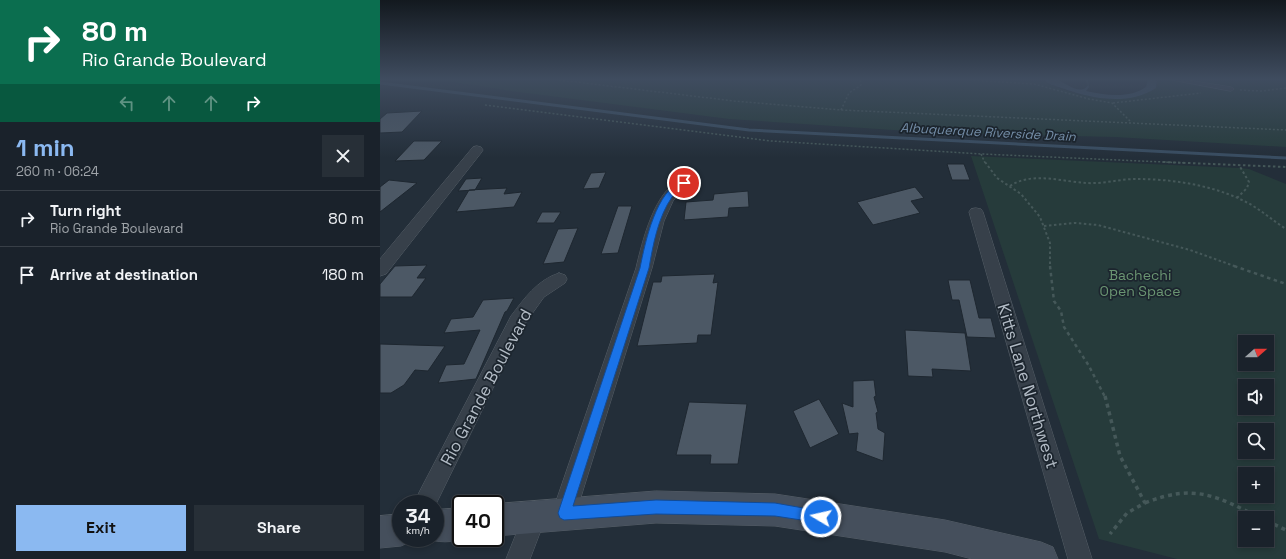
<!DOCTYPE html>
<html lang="en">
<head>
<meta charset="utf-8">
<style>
  :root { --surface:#1a222b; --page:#272f37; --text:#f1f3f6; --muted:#9fa4a9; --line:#383f47; --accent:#8bb9f1 }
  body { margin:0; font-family:"Space Grotesk",sans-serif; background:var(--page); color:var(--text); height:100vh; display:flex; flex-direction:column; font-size:15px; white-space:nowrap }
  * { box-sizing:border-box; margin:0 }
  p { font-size:13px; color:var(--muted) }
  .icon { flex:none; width:22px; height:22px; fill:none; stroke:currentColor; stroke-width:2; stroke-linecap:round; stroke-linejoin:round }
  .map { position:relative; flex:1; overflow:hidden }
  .side { display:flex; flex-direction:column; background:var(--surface); width:380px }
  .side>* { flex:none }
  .top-card { background:#0b6e4f; color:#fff; overflow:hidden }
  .needle { width:26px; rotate:69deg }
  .tools { position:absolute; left:858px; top:335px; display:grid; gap:8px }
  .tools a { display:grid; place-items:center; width:36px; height:36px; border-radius:0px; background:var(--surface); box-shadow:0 2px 6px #0003,0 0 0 1px var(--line); font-size:20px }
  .speed { position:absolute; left:12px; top:495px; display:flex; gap:8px; font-size:20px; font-weight:700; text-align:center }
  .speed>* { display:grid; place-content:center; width:52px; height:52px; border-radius:50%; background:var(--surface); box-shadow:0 2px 6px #0003,0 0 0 1px var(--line); line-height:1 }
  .speed small { font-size:10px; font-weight:400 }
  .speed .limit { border:2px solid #111; border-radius:6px; background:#fff; color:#111 }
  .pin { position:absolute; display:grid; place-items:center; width:34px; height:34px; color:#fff; margin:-17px; border:2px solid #fff; border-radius:50%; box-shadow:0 1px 4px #0007 }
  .me { position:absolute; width:44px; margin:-22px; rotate:279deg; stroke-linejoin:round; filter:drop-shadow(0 0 3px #0008) }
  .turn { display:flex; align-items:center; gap:14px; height:84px; padding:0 16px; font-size:18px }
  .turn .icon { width:52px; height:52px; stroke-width:2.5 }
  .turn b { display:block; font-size:28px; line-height:34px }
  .lanes { display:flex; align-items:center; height:38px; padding:0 16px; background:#0003; justify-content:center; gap:20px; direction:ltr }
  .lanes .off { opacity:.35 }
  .round { display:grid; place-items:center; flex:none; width:42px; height:42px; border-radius:0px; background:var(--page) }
  .headline { display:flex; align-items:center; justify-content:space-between; height:68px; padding:0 16px }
  h1 { font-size:24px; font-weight:700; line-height:30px; color:var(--accent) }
  .cta { display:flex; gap:8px; margin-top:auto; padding:8px 16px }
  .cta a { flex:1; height:46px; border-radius:0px; background:var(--accent); color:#111; font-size:16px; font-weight:700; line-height:46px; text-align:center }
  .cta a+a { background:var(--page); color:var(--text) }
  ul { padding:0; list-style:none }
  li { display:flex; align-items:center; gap:12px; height:56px; padding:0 16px; border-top:1px solid var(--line) }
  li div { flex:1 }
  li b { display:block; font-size:15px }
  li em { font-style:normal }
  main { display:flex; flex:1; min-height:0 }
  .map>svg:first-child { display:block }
</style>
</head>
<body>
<main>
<section class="side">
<div class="top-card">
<div class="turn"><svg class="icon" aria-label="right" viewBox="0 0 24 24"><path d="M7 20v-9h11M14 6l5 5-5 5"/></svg><div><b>80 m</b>Rio Grande Boulevard</div></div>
<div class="lanes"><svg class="icon off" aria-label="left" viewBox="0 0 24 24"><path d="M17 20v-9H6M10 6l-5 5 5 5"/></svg><svg class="icon off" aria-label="ahead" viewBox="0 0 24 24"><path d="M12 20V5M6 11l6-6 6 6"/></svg><svg class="icon off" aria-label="ahead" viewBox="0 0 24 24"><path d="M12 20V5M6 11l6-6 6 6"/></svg><svg class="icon" aria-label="right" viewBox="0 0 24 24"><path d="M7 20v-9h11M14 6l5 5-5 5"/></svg></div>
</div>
<div class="headline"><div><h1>1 min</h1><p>260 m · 06:24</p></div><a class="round"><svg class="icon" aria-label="close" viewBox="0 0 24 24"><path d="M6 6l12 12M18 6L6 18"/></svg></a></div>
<ul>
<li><svg class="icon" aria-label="right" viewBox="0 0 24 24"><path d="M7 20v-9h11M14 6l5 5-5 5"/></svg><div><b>Turn right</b><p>Rio Grande Boulevard</p></div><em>80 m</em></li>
<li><svg class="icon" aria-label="arrive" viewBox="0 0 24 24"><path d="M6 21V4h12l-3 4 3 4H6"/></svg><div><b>Arrive at destination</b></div><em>180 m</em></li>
</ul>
<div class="cta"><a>Exit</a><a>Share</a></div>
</section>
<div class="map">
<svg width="906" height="559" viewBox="0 0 906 559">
  <rect width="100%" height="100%" fill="#232e39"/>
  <!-- green -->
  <path fill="#263b3b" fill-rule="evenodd" d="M 54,79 L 662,79 C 676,91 719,100 737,99 C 749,98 764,92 776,88 L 777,79 L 906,79 L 906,147 L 735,137 L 558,133 L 349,119 L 131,91 Z
    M 591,156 L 860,168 L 869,169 L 906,184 L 906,559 L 797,559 L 719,539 ZM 865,342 L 887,342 L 887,364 L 865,364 ZM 865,386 L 887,386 L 887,408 L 865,408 ZM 865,430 L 887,430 L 887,452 L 865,452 ZM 865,474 L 887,474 L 887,496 L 865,496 ZM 865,518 L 887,518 L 887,540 L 865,540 Z"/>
  <!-- water -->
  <path fill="#394d61" d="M 662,79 C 667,79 674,78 679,80 C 686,84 702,96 708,85 L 706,81 L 703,79 L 712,79 L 708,81 L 709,87 L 706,91 C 725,95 749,99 766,87 L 768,79 L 777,79 L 776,88 C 749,106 711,99 682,88 C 675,86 668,84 662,79 Z"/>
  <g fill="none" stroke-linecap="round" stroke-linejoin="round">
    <!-- stream -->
    <path stroke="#394d61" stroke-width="3" d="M 0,83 L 369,130 L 906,158"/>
  </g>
  <!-- building -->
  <path fill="#4c5865" stroke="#1e2730" d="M 42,111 L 22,132 L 0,133 L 0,119 L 7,113 Z
    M 34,141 L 62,141 L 44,160 L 15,161 Z
    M 567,164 L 584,164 L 590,180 L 572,180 Z
    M 226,172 L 219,188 L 203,189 L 211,173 Z
    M 102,178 L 95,190 L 78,191 L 86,179 Z
    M 9,180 L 37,183 L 0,212 L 0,187 Z
    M 535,187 L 544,198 L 531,201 L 540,213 L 493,225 L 477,202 Z
    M 127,188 L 124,194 L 142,192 L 134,207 L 76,212 L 89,190 Z
    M 368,191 L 369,207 L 349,208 L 348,217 L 304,220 L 306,202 L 333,200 L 334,194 Z
    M 238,206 L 252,206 L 238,253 L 221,254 Z
    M 162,212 L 181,212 L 174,223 L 156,223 Z
    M 198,228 L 184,262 L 163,264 L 178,229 Z
    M 47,265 L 37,278 L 46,278 L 32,297 L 0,297 L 0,284 L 15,266 Z
    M 335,274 L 333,283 L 338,282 L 331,335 L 318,335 L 317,343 L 257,346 L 273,282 L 281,282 L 282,276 Z
    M 568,280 L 590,280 L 599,318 L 611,318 L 616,338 L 587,337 L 579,300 L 572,300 Z
    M 134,298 L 127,311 L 125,312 L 96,379 L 58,383 L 66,365 L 84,364 L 100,330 L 64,333 L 71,319 L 93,317 L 103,300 Z
    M 525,330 L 585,333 L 591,371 L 552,369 L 553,377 L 528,376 Z
    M 0,344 L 65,346 L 48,371 L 35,370 L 24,385 L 11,393 L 0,393 Z
    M 494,380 L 496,396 L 494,397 L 498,412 L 496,413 L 498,429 L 505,433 L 503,461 L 476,451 L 478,433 L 469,434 L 462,403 L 473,407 L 473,381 Z
    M 439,399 L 459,434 L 430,448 L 413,411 Z
    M 309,402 L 367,404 L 358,464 L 330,464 L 331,455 L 296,455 Z"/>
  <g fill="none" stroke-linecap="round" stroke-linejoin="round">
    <defs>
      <path id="lane" d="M 787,79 L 801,79 L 851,87 L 854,89 L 851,91 Z"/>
      <path id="street" d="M 97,146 L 101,147 L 103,150 L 101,153 L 6,274 L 0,276 L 0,259 L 93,147 Z
        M 304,179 L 309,180 L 311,183 L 293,201 L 284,221 L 272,268 L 196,513 L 192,521 L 184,525 L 176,521 L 172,513 L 256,268 C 262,243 275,186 304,179 Z
        M 596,208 L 601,209 L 603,212 L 712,559 L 688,559 L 589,212 L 591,209 Z
        M 179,273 L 185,275 L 187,279 L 185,283 L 164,297 L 144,325 L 55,506 L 55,504 L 33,504 L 131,316 C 144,299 157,280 179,273 Z
        M 154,505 L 162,509 L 166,517 L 150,559 L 126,559 L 146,509 Z"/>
      <path id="secondary" d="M 276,491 L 395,494 L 565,520 L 661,542 L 673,547 L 678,559 L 592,559 L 565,552 L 395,526 L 276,523 L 115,536 L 115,504 Z
        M 81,508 L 81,538 L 86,538 C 73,543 57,543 45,538 L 55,538 L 55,510 Z
        M 21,514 L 21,538 L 34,538 L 32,541 L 21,546 L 0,548 L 0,516 Z"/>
    </defs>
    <!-- lane casing -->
    <use href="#lane" stroke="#555e67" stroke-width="1"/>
    <!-- street casing -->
    <use href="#street" stroke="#555e67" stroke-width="1"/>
    <!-- secondary casing -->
    <use href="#secondary" stroke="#555e67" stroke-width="1"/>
    <!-- path-far3 -->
    <path stroke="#455859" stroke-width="1.5" stroke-dasharray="2 2" stroke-linecap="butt" d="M 171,79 L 354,101 L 461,110 L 906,130
      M 574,79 L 654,84 L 709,99 L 732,103 L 751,122
      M 860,90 L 881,91 L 906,88
      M 733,103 L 821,93
      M 105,105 L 391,141 L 602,154 L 806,163
      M 461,110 L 469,93 L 481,85 L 480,79
      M 601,154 L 605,163"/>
    <!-- path-far2 -->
    <path stroke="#455859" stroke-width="2" stroke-dasharray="2.5 2.5" stroke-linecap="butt" d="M 605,162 L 617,178 L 641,194 L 660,217 L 670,243 L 670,267
      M 783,162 L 906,167
      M 630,186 C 652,171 683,182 707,183 C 724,184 740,179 756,179 C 792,179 833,185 866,202 C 880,209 892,220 906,229
      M 857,198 L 867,188 L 869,182 L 859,165
      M 664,226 L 695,223 L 718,225 L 810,250 L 857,267"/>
    <!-- path-far1 -->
    <path stroke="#455859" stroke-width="2.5" stroke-dasharray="3.5 3.5" stroke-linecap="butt" d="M 670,266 L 674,301 L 681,311 L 684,327 L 709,366 L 725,397
      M 854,266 L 906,284"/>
    <!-- path -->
    <path stroke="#455859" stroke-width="3.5" stroke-dasharray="4 4" stroke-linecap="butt" d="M 725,396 L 740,456 L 765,503 L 747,513 L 730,534
      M 765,503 C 814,483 837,496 880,518
      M 887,521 L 906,530"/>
    <!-- lane -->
    <use href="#lane" fill="#37404a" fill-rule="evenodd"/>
    <!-- street -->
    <use href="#street" fill="#37404a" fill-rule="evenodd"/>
    <!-- secondary -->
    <use href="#secondary" fill="#454f5c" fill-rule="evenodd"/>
  </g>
  <!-- sky -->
  <linearGradient id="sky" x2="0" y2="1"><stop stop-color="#13191f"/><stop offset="0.5" stop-color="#3f4c5f"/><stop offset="1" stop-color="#3f4c5f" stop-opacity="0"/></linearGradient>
  <rect width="906" height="158" fill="url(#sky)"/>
  <!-- route -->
  <path fill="#1a73e8" stroke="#114b97" d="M 304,180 L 308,183 C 303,188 297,191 292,197 C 278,217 273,245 269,268 L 193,506 L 276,500 L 395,503 L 446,512 L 448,517 L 446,521 L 441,523 L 395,516 L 276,514 L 184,520 L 180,518 L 178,513 L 260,268 C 265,243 276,189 304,180 Z"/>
  <g text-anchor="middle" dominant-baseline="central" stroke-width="3.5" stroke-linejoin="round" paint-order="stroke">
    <!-- far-water labels -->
    <g font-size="13" font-style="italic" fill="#748da7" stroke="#1c252e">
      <text transform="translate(608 132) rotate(3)">Albuquerque Riverside Drain</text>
    </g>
    <!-- park labels -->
    <g font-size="14" fill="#6a9572" stroke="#1c252e">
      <text x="760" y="275">Bachechi<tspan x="760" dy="16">Open Space</tspan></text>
    </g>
    <!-- near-street labels -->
    <g font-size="17" fill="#b2bbc5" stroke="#1c252e">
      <text transform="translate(648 386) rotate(73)">Kitts Lane Northwest</text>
      <text transform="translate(106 387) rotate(-62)">Rio Grande Boulevard</text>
    </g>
  </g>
</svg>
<div class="tools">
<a><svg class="needle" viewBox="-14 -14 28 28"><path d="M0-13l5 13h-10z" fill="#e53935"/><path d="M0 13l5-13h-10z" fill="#9fa4a9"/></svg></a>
<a><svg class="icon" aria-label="sound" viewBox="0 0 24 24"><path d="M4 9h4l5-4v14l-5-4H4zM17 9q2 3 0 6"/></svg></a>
<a><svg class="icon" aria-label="search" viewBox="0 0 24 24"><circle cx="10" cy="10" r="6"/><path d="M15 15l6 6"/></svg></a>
<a>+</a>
<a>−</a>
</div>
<div class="speed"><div>34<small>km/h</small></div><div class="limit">40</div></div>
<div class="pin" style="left:304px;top:183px;background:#d93025"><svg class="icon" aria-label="arrive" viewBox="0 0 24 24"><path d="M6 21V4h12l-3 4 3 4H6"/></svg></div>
<svg class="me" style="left:441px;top:517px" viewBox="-20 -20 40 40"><circle r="17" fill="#1a73e8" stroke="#fff" stroke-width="3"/><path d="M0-11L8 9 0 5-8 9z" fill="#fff"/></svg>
</div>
</main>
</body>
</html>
